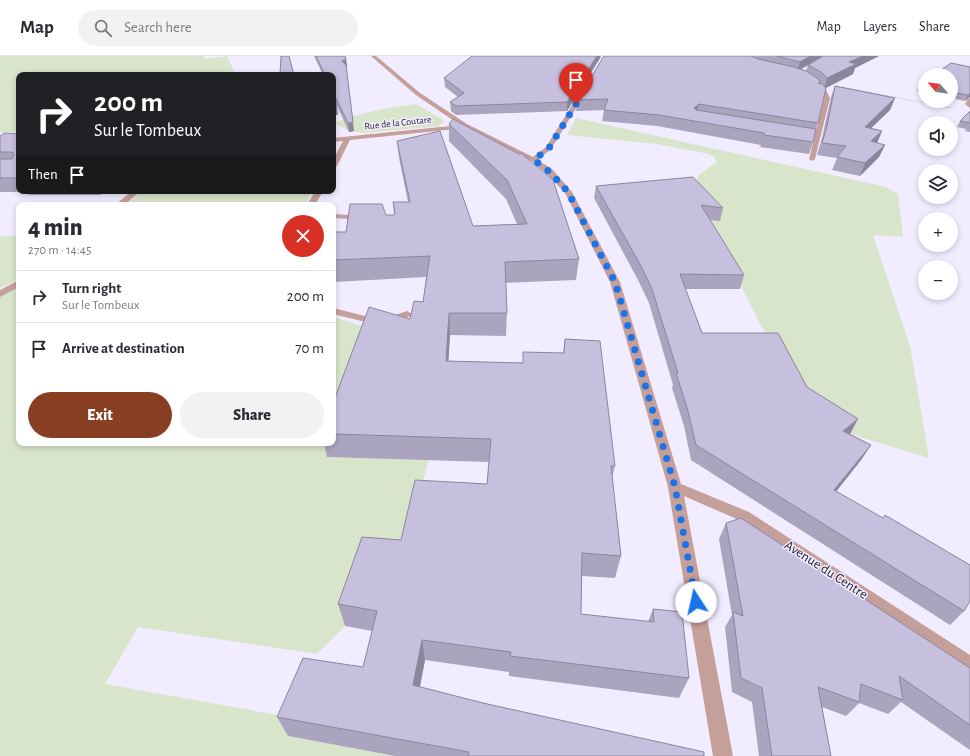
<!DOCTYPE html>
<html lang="en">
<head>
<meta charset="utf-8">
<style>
  :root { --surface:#fff; --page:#f2f2f3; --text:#2b2b33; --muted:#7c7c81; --line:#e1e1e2; --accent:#873e22 }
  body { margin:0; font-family:"Alegreya Sans",sans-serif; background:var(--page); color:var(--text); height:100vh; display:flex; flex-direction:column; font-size:15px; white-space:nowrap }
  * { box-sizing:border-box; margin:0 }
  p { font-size:13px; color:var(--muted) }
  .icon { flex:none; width:22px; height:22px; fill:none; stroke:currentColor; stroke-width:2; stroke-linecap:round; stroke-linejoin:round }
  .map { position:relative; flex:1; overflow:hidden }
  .panel { position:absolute; left:16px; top:146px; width:320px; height:244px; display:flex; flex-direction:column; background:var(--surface); border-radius:8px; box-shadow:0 2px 6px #0003 }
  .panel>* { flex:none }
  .guide { position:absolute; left:16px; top:16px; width:320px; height:122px; border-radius:8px; box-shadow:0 2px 6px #0003; background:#202124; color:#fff; overflow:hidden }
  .needle { width:26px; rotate:299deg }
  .buttons { position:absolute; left:918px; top:12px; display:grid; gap:8px }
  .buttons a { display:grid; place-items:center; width:40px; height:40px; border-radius:50%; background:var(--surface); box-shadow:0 2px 6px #0003; font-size:20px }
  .pin { position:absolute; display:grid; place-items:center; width:34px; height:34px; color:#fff; margin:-41px -17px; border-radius:50% 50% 50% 0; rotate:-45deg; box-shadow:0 0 4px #0007 }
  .pin .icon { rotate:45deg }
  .me { position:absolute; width:44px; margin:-22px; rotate:350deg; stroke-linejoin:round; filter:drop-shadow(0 0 3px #0008) }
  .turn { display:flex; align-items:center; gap:14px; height:84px; padding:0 12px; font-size:18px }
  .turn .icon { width:52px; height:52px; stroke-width:2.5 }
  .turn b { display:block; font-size:28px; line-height:34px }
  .then { display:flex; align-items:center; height:38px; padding:0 12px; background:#0003; gap:8px; font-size:15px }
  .round { display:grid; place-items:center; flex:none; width:42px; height:42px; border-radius:21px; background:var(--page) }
  .overview { display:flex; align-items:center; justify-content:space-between; height:68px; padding:0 12px }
  h1 { font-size:24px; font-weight:800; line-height:30px }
  .cta { display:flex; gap:8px; margin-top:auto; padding:8px 12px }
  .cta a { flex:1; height:46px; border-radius:24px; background:var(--accent); color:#fff; font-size:16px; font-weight:800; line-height:46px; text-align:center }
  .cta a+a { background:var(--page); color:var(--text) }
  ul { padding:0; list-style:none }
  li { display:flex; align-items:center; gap:12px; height:52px; padding:0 12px; border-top:1px solid var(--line) }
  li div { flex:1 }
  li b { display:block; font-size:15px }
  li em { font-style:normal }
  header { display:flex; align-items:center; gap:24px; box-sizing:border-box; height:56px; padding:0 20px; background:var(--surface); border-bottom:1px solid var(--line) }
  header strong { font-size:19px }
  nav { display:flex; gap:22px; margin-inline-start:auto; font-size:14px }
  .search { width:280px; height:36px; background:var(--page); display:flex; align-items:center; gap:10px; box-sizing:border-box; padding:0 14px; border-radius:22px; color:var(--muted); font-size:15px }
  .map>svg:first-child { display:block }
</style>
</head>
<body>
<header>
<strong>Map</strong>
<div class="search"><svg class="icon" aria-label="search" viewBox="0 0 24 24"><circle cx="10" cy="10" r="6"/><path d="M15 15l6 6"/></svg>Search here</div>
<nav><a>Map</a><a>Layers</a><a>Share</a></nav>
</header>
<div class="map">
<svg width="970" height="700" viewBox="0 0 970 700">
  <rect width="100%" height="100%" fill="#f1ecff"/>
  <!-- green -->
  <path fill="#d9e5cb" d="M 0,0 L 204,0 L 205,3 L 227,0 L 236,19 L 19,19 L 19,76 L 0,76 Z
    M 416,48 L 445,65 L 439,70 L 364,77 L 349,75 L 334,67 C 361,56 387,52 416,48 Z
    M 576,62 L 886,131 L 898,138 L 903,181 L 873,179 L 910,290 L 929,402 L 850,378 L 800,346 L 744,236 L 702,163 L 719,164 L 695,127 L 699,119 L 717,106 L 714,101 L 709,98 L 657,88 L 567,79 Z
    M 142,135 L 312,135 L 305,149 L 126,149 Z
    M 0,180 L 19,180 L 19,223 L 0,232 Z
    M 19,231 L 19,387 L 332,387 L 328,401 L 428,404 L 405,507 L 367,504 L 345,570 L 317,598 L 138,571 L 105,628 L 295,662 L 288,680 L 395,700 L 0,700 L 0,241 Z
    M 333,261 L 369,272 L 333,383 Z"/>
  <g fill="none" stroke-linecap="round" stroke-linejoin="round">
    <!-- path -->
    <path stroke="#9793a2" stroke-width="1" stroke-dasharray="0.5 1.5" stroke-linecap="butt" d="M 842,31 L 951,52"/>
    <!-- minor -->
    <path fill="#c59f9a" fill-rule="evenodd" d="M 371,0 L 376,0 L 420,37 L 467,68 L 533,101 L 546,91 L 582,33 L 587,32 L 588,33 L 551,93 L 538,104 L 553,114 L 572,136 L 620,226 L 681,428 L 749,456 L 970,599 L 970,618 L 964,615 L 739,464 L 684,440 L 733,700 L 713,700 L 668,431 L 610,226 L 565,137 L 547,118 L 532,105 L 465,72 L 350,84 L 337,110 L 333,112 L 333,104 L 343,85 L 333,86 L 333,82 L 460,69 L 416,39 Z
      M 812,25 L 826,34 L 830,42 L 815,103 L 812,105 L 809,103 L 824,42 L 822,36 L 810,28 L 809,27 Z
      M 970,42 L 970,52 L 965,48 L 968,43 Z
      M 132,135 L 141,135 L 124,149 L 115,149 Z
      M 315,135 L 323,135 L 315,149 L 307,149 Z
      M 333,158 L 364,160 L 368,162 L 364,164 L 333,162 Z
      M 19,224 L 19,231 L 0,241 L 0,234 Z
      M 333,252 L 381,264 L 407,255 L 412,258 L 411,260 L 382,270 L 333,258 Z"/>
  </g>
  <!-- wall -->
  <path fill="#aba4bf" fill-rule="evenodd" d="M 314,0 L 345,0 L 346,3 L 347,10 L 346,11 L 354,75 L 349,76 L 337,50 L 338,59 L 333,59 L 333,19 L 323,19 Z
    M 604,0 L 879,0 L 855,12 L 853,18 L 826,32 L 813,86 L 809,98 L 760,91 L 761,89 L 657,70 L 602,65 L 604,54 L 576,55 L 577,44 ZM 808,9 L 806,15 L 801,13 Z
    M 601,1 L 567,55 L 456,59 L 451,55 L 450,46 L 458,41 L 445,31 L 444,22 Z
    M 951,7 L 970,41 L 965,45 L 951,42 Z
    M 925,25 L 925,37 L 917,35 L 919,29 Z
    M 835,30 L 895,42 L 890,54 L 871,72 L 882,75 L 877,87 L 885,89 L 879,101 L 860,120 L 832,114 L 837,102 L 817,99 L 822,82 L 831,41 Z
    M 970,55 L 970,76 L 965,75 L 966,73 L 957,71 L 960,65 Z
    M 453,63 L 579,203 L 576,224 L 505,227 L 507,257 L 506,280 L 450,279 L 448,305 L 523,307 L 563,297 L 565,283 L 615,410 L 612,421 L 621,500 L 615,522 L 582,520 L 581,558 L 648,566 L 653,553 L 689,622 L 679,642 L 509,620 L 509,616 L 425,604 L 420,631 L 483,647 L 704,700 L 395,700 L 288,680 L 277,661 L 363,611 L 372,575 L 345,570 L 338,548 L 401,484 L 487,428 L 489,406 L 327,401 L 324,387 L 333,387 L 333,347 L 410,263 L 423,246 L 426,221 L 334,226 L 333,220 L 333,188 L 346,176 L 386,159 L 394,159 L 393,146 L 408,146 L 399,102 L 397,85 L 473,170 L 517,168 L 506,143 L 449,85 L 449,68 Z
    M 19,78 L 19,135 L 104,135 L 100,139 L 29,139 L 27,136 L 0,136 L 0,80 Z
    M 596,130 L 723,152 L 720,165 L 710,164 L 744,219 L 740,233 L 685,233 L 702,277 L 807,331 L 850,378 L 871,389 L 861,404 L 836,436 L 964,555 L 950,569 L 691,404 L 684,370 L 672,332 L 673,329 L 649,247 L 638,224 L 594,142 Z
    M 726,467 L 970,612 L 970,694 L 901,646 L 888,658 L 859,647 L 846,660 L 822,651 L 831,700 L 759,700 L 752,646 L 732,636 L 725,571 L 732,559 L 719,483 Z"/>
  <!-- shaded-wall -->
  <path fill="#8b869b" d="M 597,0 L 601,0 L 567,55 L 567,46 Z
    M 810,0 L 825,0 L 797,15 L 800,6 Z
    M 863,0 L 879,0 L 855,12 L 853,18 L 824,33 L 827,22 L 849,6 Z
    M 346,3 L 347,10 L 346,11 L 354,75 L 349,76 L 342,5 Z
    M 970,37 L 970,41 L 965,45 L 968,39 Z
    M 336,42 L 338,59 L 333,59 L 333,50 Z
    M 895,42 L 890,54 L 860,83 L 865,71 Z
    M 699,48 L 696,60 L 694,52 Z
    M 882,75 L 877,87 L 871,85 Z
    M 885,89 L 879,101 L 860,120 L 865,107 Z
    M 98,135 L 104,135 L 100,139 Z
    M 449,257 L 450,279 L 447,328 L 446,305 Z
    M 858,363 L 850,378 L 835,390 L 843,375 Z
    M 871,389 L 861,404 L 825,449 L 834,434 Z
    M 422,584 L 425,604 L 416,649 L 413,629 Z"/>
  <!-- building -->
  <path fill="#c7bfde" stroke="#8b869b" d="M 281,0 L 289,0 L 294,19 L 280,19 Z
    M 316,0 L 345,0 L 346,3 L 342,5 L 346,9 L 353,66 L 348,67 L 336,42 L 336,50 L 333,50 L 333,19 L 325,19 Z
    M 472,0 L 597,0 L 567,46 L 456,50 L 450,46 L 464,37 L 444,22 Z
    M 604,0 L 751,0 L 758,3 L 794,11 L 806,15 L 817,22 L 821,26 L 818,27 L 822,28 L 826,32 L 818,67 L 699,48 L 694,52 L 696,54 L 816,73 L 813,86 L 764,79 L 764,77 L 659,59 L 604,54 L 608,43 L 577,44 Z
    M 777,0 L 810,0 L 800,6 Z
    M 823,0 L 863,0 L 849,6 L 856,8 L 827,22 L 821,16 L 808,9 Z
    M 951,7 L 970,11 L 970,37 L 968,39 L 951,36 L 951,19 L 934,19 Z
    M 925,25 L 925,30 L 919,29 Z
    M 835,30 L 895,42 L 865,71 L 882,75 L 871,85 L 885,89 L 865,107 L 837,101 L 846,90 L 822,87 L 827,70 Z
    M 970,55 L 970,67 L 960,65 Z
    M 453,63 L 519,98 L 521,97 L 553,124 L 579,203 L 505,206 L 507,257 L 449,257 L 446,305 L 523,307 L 523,296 L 564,297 L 565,283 L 600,285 L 615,410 L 611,410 L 621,500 L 582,497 L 581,558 L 654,566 L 653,553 L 682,556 L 689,622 L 510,600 L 511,596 L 422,584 L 413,629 L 483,647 L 704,696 L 704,700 L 468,700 L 469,696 L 277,661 L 303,602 L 363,611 L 377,555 L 338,548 L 362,481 L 401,484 L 415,424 L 487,428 L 491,383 L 333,378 L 333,347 L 369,251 L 410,263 L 414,245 L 423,246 L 430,200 L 333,204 L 333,188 L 335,176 L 346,176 L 350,148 L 382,148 L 386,159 L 394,159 L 395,156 L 393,146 L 410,146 L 397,85 L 440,75 L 473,170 L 527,168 L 507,124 L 449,68 Z
    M 4,77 L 19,78 L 19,122 L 0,122 L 0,103 L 12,103 L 14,98 L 12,96 L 0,96 L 0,80 Z
    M 693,121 L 723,152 L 701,149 L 744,219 L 680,218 L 702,277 L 778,277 L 807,331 L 858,363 L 843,375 L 871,389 L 834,434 L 883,462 L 885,459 L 970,509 L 970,545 L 964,555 L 696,389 L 688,355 L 676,317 L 678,317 L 652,233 L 641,210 L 596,130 Z
    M 741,462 L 970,612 L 970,669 L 899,620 L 903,644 L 861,628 L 859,646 L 818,631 L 831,700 L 772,700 L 762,632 L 741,622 L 733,556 L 743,560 L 726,467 Z"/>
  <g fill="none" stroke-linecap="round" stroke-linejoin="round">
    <!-- route -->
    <path stroke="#1a73e8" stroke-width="7" stroke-dasharray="0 12.6" d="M 576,48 L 549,92 L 534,104 L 550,116 L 568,136 L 615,226 L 675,431 L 696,546"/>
  </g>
  <g text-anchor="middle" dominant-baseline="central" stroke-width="3" stroke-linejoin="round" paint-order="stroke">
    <!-- far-street labels -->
    <g font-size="10" fill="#292631" stroke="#f1ecff">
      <text transform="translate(398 67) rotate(-6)">Rue de la Coutare</text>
    </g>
    <!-- near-street labels -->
    <g font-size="14" fill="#292631" stroke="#f1ecff">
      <text transform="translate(826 514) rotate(33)">Avenue du Centre</text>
    </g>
  </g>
</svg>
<div class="buttons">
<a><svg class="needle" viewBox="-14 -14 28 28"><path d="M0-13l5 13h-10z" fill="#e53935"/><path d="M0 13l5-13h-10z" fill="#7c7c81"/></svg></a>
<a><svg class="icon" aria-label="sound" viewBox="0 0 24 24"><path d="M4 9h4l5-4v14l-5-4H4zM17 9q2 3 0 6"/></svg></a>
<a><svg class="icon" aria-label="layers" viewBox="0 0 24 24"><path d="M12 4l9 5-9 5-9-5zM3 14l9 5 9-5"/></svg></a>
<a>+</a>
<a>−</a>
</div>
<div class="pin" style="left:576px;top:48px;background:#d93025"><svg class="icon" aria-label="arrive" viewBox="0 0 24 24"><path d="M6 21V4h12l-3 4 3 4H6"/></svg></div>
<svg class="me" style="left:696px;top:546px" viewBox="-20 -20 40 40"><circle r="19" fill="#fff"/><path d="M0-13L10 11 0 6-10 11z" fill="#1a73e8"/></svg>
<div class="guide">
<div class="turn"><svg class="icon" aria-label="right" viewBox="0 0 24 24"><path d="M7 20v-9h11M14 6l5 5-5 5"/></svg><div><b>200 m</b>Sur le Tombeux</div></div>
<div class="then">Then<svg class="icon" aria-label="arrive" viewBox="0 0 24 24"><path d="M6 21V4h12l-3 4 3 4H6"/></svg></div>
</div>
<section class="panel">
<div class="overview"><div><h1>4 min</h1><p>270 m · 14:45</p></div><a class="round" style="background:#d93025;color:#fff"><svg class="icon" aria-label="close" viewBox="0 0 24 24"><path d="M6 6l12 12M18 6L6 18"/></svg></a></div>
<ul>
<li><svg class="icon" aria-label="right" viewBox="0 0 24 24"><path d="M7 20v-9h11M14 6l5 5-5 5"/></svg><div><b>Turn right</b><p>Sur le Tombeux</p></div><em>200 m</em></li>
<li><svg class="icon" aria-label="arrive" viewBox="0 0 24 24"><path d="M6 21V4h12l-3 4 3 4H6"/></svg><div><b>Arrive at destination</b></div><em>70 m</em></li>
</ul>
<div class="cta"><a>Exit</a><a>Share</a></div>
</section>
</div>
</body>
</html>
